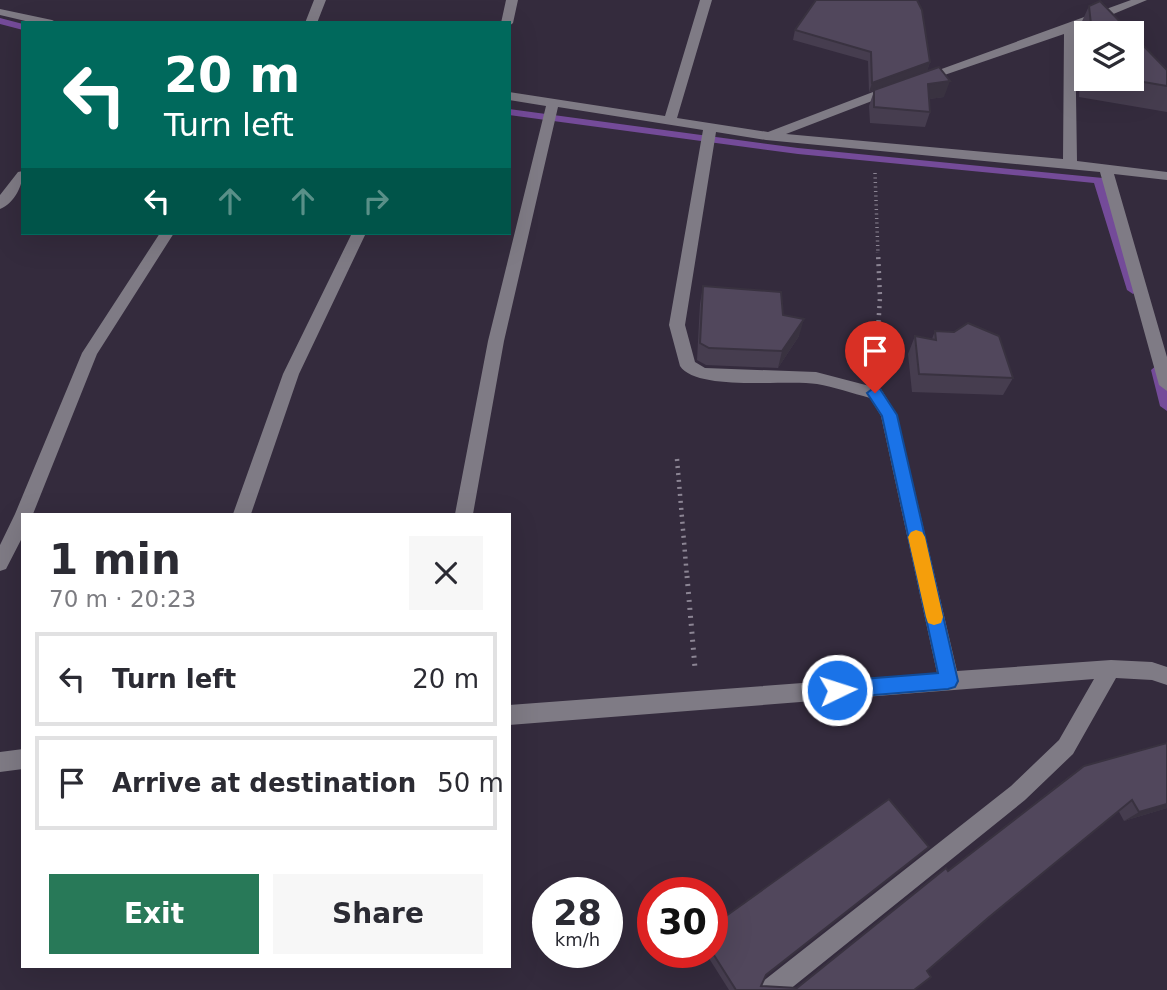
<!DOCTYPE html>
<html lang="en">
<head>
<meta charset="utf-8">
<style>
  :root { --surface:#fff; --page:#f7f7f7; --text:#2b2b33; --muted:#7c7c81; --line:#e1e1e2; --accent:#287958 }
  body { margin:0; font-family:"DejaVu Sans",sans-serif; background:var(--page); color:var(--text); height:100vh; display:flex; flex-direction:column; font-size:26px; white-space:nowrap }
  * { box-sizing:border-box; margin:0 }
  p { font-size:23px; color:var(--muted) }
  .icon { flex:none; width:38px; height:38px; fill:none; stroke:currentColor; stroke-width:2; stroke-linecap:round; stroke-linejoin:round }
  .map { position:relative; flex:1; overflow:hidden }
  .side { position:absolute; left:21px; top:513px; width:490px; height:455px; display:flex; flex-direction:column; background:var(--surface); border-radius:0px; box-shadow:0 7px 28px #0002 }
  .side>* { flex:none }
  .banner { position:absolute; left:21px; top:21px; width:490px; height:214px; border-radius:0px; box-shadow:0 7px 28px #0002; background:#00695c; color:#fff; overflow:hidden }
  .fabs { position:absolute; left:1074px; top:21px; display:grid; gap:14px }
  .fabs a { display:grid; place-items:center; width:70px; height:70px; border-radius:0px; background:var(--surface); box-shadow:0 7px 28px #0002; font-size:35px }
  .speed { position:absolute; left:532px; top:877px; display:flex; gap:14px; font-size:35px; font-weight:700; text-align:center }
  .speed>* { display:grid; place-content:center; width:91px; height:91px; border-radius:50%; background:var(--surface); box-shadow:0 7px 28px #0002; line-height:1 }
  .speed small { font-size:18px; font-weight:400 }
  .speed .limit { border:10px solid #d22; background:#fff; color:#111 }
  .pin { position:absolute; display:grid; place-items:center; width:60px; height:60px; color:#fff; margin:-72px -30px; border-radius:50% 50% 50% 0; rotate:-45deg; box-shadow:0 0 7px #0007 }
  .pin .icon { rotate:45deg }
  .me { position:absolute; width:77px; margin:-38px; rotate:86deg; stroke-linejoin:round; filter:drop-shadow(0 0 5px #0008) }
  .turn { display:flex; align-items:center; gap:24px; height:147px; padding:0 28px; font-size:32px }
  .turn .icon { width:91px; height:91px; stroke-width:2.5 }
  .turn b { display:block; font-size:49px; line-height:60px }
  .lanes { display:flex; align-items:center; height:66px; padding:0 28px; background:#0003; justify-content:center; gap:35px; direction:ltr }
  .lanes .off { opacity:.35 }
  .round { display:grid; place-items:center; flex:none; width:74px; height:74px; border-radius:0px; background:var(--page) }
  .summary { display:flex; align-items:center; justify-content:space-between; height:119px; padding:0 28px }
  h1 { font-size:42px; font-weight:700; line-height:52px }
  .primary-button { display:flex; gap:14px; margin-top:auto; padding:14px 28px }
  .primary-button a { flex:1; height:80px; border-radius:0px; background:var(--accent); color:#fff; font-size:28px; font-weight:700; line-height:80px; text-align:center }
  .primary-button a+a { background:var(--page); color:var(--text) }
  ul { padding:0; list-style:none }
  li { display:flex; align-items:center; gap:21px; height:94px; margin:0 14px 10px; padding:0 14px; border:4px solid var(--line); border-radius:0px }
  li div { flex:1 }
  li b { display:block; font-size:26px }
  li em { font-style:normal }
  .map>svg:first-child { display:block }
</style>
</head>
<body>
<div class="map">
<svg width="1167" height="990" viewBox="0 0 1167 990">
  <rect width="100%" height="100%" fill="#342b3d"/>
  <g fill="none" stroke-linecap="round" stroke-linejoin="round">
    <!-- stream -->
    <path fill="#744b99" fill-rule="evenodd" d="M 0,18 L 23,24 L 23,30 L 0,24 Z
      M 509,109 L 798,148 L 1103,178 L 1139,290 L 1133,294 L 1127,290 L 1094,183 L 798,154 L 509,115 Z
      M 1157,365 L 1162,367 L 1167,383 L 1167,411 L 1160,406 L 1151,370 Z"/>
    <!-- path-far2 -->
    <path stroke="#8c8594" stroke-width="3.5" stroke-dasharray="1 3.5" stroke-linecap="butt" d="M 875,173 L 878,254"/>
    <!-- path-far1 -->
    <path stroke="#8c8594" stroke-width="4.5" stroke-dasharray="2 5" stroke-linecap="butt" d="M 876,364 L 880,297 L 878,252
      M 677,459 L 687,577"/>
    <!-- path -->
    <path stroke="#8c8594" stroke-width="5" stroke-dasharray="2 6" stroke-linecap="butt" d="M 687,576 L 695,668"/>
    <!-- minor -->
    <path fill="#7f7b85" fill-rule="evenodd" d="M 314,0 L 326,0 L 317,23 L 305,23 Z
      M 506,0 L 518,0 L 513,23 L 509,26 L 509,23 L 501,23 Z
      M 700,0 L 712,0 L 677,118 L 768,132 L 894,84 L 900,88 L 898,91 L 786,134 L 1063,159 L 1064,34 L 924,82 L 916,82 L 914,79 L 1131,0 L 1147,0 L 1075,30 L 1077,161 L 1167,172 L 1167,180 L 1114,174 L 1167,357 L 1167,391 L 1159,385 L 1100,172 L 766,140 L 716,132 L 685,325 L 695,362 L 705,368 L 816,372 L 881,389 L 897,415 L 957,671 L 1111,660 L 1152,662 L 1167,667 L 1167,685 L 1152,680 L 1116,678 L 1073,754 L 1025,800 L 789,990 L 758,990 L 762,982 L 1011,786 L 1059,740 L 1094,679 L 509,725 L 509,705 L 937,673 L 881,416 L 870,398 C 852,393 834,387 817,384 C 787,379 697,392 680,366 L 669,325 L 703,130 L 558,107 L 504,341 L 473,514 L 455,514 L 488,341 L 546,106 L 509,100 L 509,92 L 665,116 Z
      M 0,9 L 52,20 L 58,23 L 34,23 L 0,15 Z
      M 23,171 C 23,185 15,203 0,209 L 0,195 L 18,172 Z
      M 160,233 L 174,233 L 97,354 L 33,514 L 23,514 L 23,536 L 6,569 L 0,571 L 0,545 L 15,514 L 82,353 Z
      M 352,233 L 366,233 L 299,374 L 251,514 L 233,514 L 283,374 Z
      M 23,749 L 23,769 L 0,772 L 0,752 Z"/>
  </g>
  <!-- wall -->
  <path fill="#463d4f" d="M 1089,6 L 1131,33 L 1087,33 L 1087,79 L 1132,79 L 1167,70 L 1167,112 L 1079,97 L 1081,58 L 1078,30 Z
    M 795,30 L 930,62 L 927,71 L 944,97 L 929,99 L 930,112 L 925,127 L 870,123 L 869,106 L 874,91 L 869,92 L 868,61 L 793,40 Z
    M 703,286 L 783,315 L 799,336 L 778,368 L 706,365 L 697,360 L 700,304 Z
    M 935,331 L 1013,378 L 1003,395 L 912,392 L 908,354 L 915,336 L 932,339 Z
    M 1071,775 L 1167,808 L 1124,821 L 1118,810 L 988,918 L 927,971 L 914,990 L 729,990 L 705,952 L 712,952 L 765,976 L 761,986 L 796,988 L 936,875 L 946,868 L 948,871 Z"/>
  <!-- shaded-wall -->
  <path fill="#393240" d="M 930,62 L 927,71 L 869,92 L 872,83 Z
    M 950,81 L 944,97 L 922,100 L 928,84 Z
    M 804,319 L 799,336 L 778,368 L 782,351 Z
    M 1167,804 L 1167,808 L 1124,821 L 1139,812 Z"/>
  <!-- building -->
  <path fill="#51475c" stroke="#393240" stroke-width="2" d="M 816,0 L 917,0 L 922,10 L 930,62 L 872,83 L 871,52 L 795,30 Z
    M 1100,1 L 1131,33 L 1092,33 L 1089,6 Z
    M 1132,34 L 1167,70 L 1167,86 L 1126,79 L 1132,79 Z
    M 939,67 L 950,81 L 928,84 L 930,112 L 874,107 L 874,90 Z
    M 703,286 L 781,292 L 783,315 L 804,319 L 782,351 L 709,348 L 700,343 Z
    M 968,323 L 999,336 L 1013,378 L 919,374 L 915,336 L 936,340 L 935,331 L 954,332 Z
    M 1167,743 L 1167,804 L 1139,812 L 1132,800 L 988,918 L 927,971 L 931,977 L 914,990 L 736,990 L 712,952 L 712,926 L 889,799 L 929,847 L 766,975 L 761,986 L 797,988 L 946,868 L 948,871 L 1084,766 Z"/>
  <!-- route -->
  <path fill="#1a73e8" stroke="#114b97" stroke-width="2" d="M 875,387 L 880,389 L 897,415 L 958,681 L 955,687 L 948,689 L 837,698 L 831,696 L 828,690 L 831,684 L 837,681 L 938,673 L 882,416 L 867,393 Z"/>
  <!-- slow -->
  <path fill="#f59e0b" d="M 916,530 L 922,532 L 925,537 L 943,617 L 941,623 L 934,625 L 928,623 L 926,617 L 908,537 L 911,532 Z"/>
</svg>
<div class="fabs">
<a><svg class="icon" aria-label="layers" viewBox="0 0 24 24"><path d="M12 4l9 5-9 5-9-5zM3 14l9 5 9-5"/></svg></a>
</div>
<div class="speed"><div>28<small>km/h</small></div><div class="limit">30</div></div>
<div class="pin" style="left:875px;top:393px;background:#d93025"><svg class="icon" aria-label="arrive" viewBox="0 0 24 24"><path d="M6 21V4h12l-3 4 3 4H6"/></svg></div>
<svg class="me" style="left:837px;top:690px" viewBox="-20 -20 40 40"><circle r="17" fill="#1a73e8" stroke="#fff" stroke-width="3"/><path d="M0-11L8 9 0 5-8 9z" fill="#fff"/></svg>
<div class="banner">
<div class="turn"><svg class="icon" aria-label="left" viewBox="0 0 24 24"><path d="M17 20v-9H6M10 6l-5 5 5 5"/></svg><div><b>20 m</b>Turn left</div></div>
<div class="lanes"><svg class="icon" aria-label="left" viewBox="0 0 24 24"><path d="M17 20v-9H6M10 6l-5 5 5 5"/></svg><svg class="icon off" aria-label="ahead" viewBox="0 0 24 24"><path d="M12 20V5M6 11l6-6 6 6"/></svg><svg class="icon off" aria-label="ahead" viewBox="0 0 24 24"><path d="M12 20V5M6 11l6-6 6 6"/></svg><svg class="icon off" aria-label="right" viewBox="0 0 24 24"><path d="M7 20v-9h11M14 6l5 5-5 5"/></svg></div>
</div>
<section class="side">
<div class="summary"><div><h1>1 min</h1><p>70 m · 20:23</p></div><a class="round"><svg class="icon" aria-label="close" viewBox="0 0 24 24"><path d="M6 6l12 12M18 6L6 18"/></svg></a></div>
<ul>
<li><svg class="icon" aria-label="left" viewBox="0 0 24 24"><path d="M17 20v-9H6M10 6l-5 5 5 5"/></svg><div><b>Turn left</b></div><em>20 m</em></li>
<li><svg class="icon" aria-label="arrive" viewBox="0 0 24 24"><path d="M6 21V4h12l-3 4 3 4H6"/></svg><div><b>Arrive at destination</b></div><em>50 m</em></li>
</ul>
<div class="primary-button"><a>Exit</a><a>Share</a></div>
</section>
</div>
</body>
</html>
